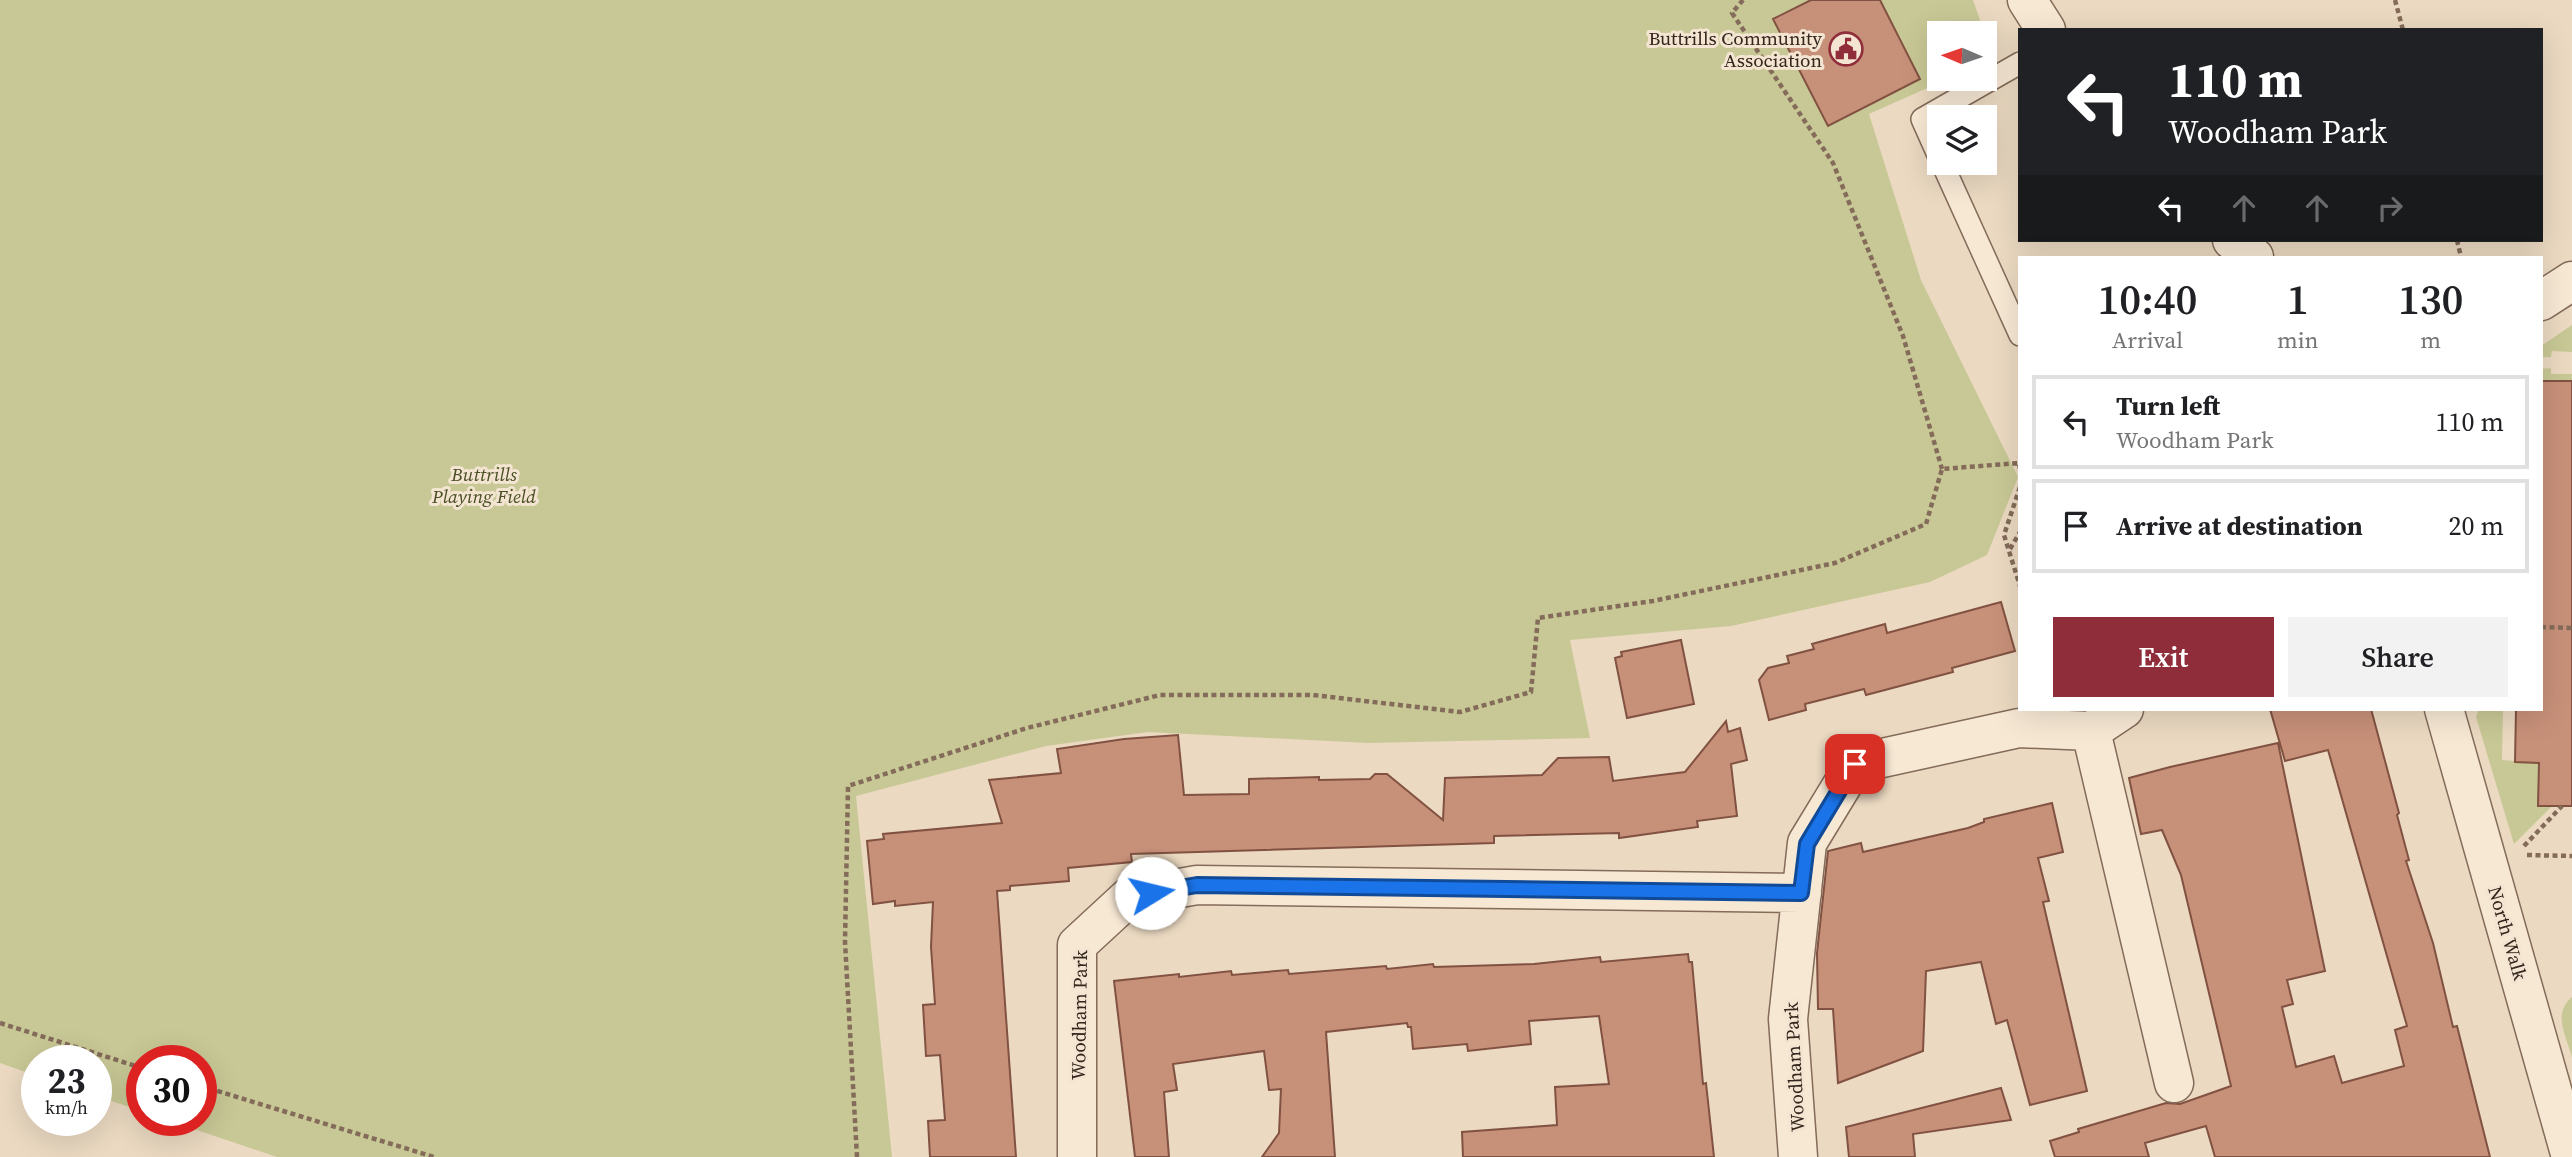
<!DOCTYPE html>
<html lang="en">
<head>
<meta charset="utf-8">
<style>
  :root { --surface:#fff; --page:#f2f2f2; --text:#202124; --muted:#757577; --line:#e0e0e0; --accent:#8f2d3a }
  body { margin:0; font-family:"Source Serif 4",serif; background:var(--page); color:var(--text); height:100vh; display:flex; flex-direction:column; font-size:26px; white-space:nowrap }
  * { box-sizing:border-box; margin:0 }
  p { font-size:23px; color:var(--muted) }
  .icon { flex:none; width:38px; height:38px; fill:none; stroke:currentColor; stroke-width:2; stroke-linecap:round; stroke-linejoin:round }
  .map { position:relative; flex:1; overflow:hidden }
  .sheet { position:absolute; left:2018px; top:256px; width:525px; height:455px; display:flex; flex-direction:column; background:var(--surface); border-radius:0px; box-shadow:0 7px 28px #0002 }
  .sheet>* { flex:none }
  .hud { position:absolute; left:2018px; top:28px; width:525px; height:214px; border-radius:0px; box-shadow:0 7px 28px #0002; background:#202124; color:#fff; overflow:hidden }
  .needle { width:46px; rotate:272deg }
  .tools { position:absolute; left:1927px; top:21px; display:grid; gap:14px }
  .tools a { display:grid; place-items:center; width:70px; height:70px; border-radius:0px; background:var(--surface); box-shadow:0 7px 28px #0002; font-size:35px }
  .speed { position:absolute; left:21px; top:1045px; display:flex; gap:14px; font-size:35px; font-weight:700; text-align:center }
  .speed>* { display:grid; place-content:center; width:91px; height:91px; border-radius:50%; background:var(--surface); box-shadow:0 7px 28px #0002; line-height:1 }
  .speed small { font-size:18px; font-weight:400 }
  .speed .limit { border:10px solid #d22; background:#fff; color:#111 }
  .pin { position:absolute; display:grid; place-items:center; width:60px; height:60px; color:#fff; margin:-30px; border-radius:14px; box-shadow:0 4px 10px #0006 }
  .me { position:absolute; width:77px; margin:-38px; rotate:81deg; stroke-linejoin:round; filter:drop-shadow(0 0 5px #0008) }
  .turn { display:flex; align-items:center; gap:24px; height:147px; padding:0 35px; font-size:32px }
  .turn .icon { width:91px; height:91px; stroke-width:2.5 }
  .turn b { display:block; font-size:49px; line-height:60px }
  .lanes { display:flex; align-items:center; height:66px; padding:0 35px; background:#0003; justify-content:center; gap:35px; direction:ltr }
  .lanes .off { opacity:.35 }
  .eta { display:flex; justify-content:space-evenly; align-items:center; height:119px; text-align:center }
  .eta b { font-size:42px; font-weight:600; line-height:49px }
  .action { display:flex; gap:14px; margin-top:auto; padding:14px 35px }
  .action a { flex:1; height:80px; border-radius:0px; background:var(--accent); color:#fff; font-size:28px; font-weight:600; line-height:80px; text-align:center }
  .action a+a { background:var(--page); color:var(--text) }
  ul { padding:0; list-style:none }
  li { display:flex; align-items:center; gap:21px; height:94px; margin:0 14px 10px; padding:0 21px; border:4px solid var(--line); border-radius:0px }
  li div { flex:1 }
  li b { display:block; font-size:26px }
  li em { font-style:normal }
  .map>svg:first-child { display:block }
</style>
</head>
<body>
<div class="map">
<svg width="2572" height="1157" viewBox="0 0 2572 1157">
  <rect width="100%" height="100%" fill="#ebd9c1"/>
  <!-- green -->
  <path fill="#c8c896" d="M 0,0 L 1973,0 L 1980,20 L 1970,33 L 1939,33 L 1939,77 L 1934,85 L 1869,114 L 1921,280 L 2018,477 L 1987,555 L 1930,582 L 1731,626 L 1570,640 L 1590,738 L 1369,743 L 1148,732 L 1046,746 L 856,796 L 892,1157 L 277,1157 L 167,1120 L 201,1120 L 201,1060 L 142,1060 L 142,1111 L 96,1096 L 96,1060 L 37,1060 L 37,1076 L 0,1063 Z
    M 2572,325 L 2572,352 L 2552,351 L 2551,357 L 2541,357 L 2541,346 Z
    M 2551,368 L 2551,374 L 2572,374 L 2572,381 L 2541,381 L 2541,369 Z
    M 2479,709 L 2503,709 L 2502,760 L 2539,763 L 2538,805 L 2552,806 L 2514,844 L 2476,717 Z
    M 2572,997 L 2572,1057 C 2566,1035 2552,1014 2572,997 Z"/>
  <!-- building -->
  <path fill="#c79079" stroke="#815241" stroke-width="2" d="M 1811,0 L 1880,0 L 1920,79 L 1828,126 L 1773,19 Z
    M 2541,381 L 2572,381 L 2572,806 L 2538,806 L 2539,763 L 2515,762 L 2516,709 L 2541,709 Z
    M 2001,602 L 2015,651 L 1952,668 L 1953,672 L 1866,695 L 1864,689 L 1805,704 L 1806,710 L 1769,720 L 1759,680 L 1768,668 L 1789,663 L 1787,656 L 1814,649 L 1812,644 L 1885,624 L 1887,633 Z
    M 1681,640 L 1694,704 L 1627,718 L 1615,658 L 1622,656 L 1621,652 Z
    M 2270,709 L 2371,709 L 2399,813 L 2397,815 L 2409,860 L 2406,861 L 2433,943 L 2453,1027 L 2457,1026 L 2490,1157 L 2215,1157 L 2206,1126 L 2145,1143 L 2149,1157 L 2055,1157 L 2050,1141 L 2079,1132 L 2078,1129 L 2166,1103 L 2180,1104 L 2231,1086 L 2181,875 L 2162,830 L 2141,834 L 2129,778 L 2170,767 L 2278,743 L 2325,971 L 2287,980 L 2293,1004 L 2282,1007 L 2296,1067 L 2334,1056 L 2342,1083 L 2404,1066 L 2395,1030 L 2407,1026 L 2328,750 L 2285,761 Z
    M 1726,721 L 1728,732 L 1740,728 L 1747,760 L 1731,764 L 1737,816 L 1697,821 L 1698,827 L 1619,838 L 1619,833 L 1494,836 L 1494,843 L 1131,854 L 1132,862 L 1068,868 L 1069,881 L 1010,886 L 1010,890 L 997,891 L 1016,1157 L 930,1157 L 928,1121 L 945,1120 L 940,1055 L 926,1056 L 923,1005 L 935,1004 L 931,947 L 933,902 L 895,906 L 895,901 L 873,904 L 867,841 L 884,839 L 883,834 L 1002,823 L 989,780 L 1061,773 L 1057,749 L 1124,739 L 1178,735 L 1184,795 L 1249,794 L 1249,779 L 1319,777 L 1319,780 L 1370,779 L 1375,774 L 1387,774 L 1443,820 L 1445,778 L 1542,775 L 1558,758 L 1609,757 L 1613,781 L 1685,772 Z
    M 2052,803 L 2063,852 L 2038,858 L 2049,901 L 2043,902 L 2087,1091 L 2030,1105 L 2007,1020 L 1996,1024 L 1981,962 L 1926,971 L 1923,1051 L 1838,1083 L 1833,1009 L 1818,1009 L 1817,953 L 1828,851 L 1861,843 L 1863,852 L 1968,828 L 1984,822 L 1984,819 Z
    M 1688,954 L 1689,962 L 1692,962 L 1703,1084 L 1706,1083 L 1714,1157 L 1463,1157 L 1462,1132 L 1557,1125 L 1555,1087 L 1609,1084 L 1599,1016 L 1529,1021 L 1531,1044 L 1468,1051 L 1467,1044 L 1413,1049 L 1411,1027 L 1408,1027 L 1407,1023 L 1326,1032 L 1335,1157 L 1262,1157 L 1279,1133 L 1281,1089 L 1269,1090 L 1264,1051 L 1173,1064 L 1177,1090 L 1164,1092 L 1169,1157 L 1135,1157 L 1114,981 L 1179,974 L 1179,977 L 1231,971 L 1232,975 L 1288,970 L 1289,974 L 1386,966 L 1387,969 L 1433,964 L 1434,967 L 1534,964 L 1600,957 L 1601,962 Z
    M 2001,1088 L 2011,1120 L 1913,1134 L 1915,1157 L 1849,1157 L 1846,1127 Z"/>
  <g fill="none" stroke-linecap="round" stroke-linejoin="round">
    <defs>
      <path id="service" d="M 1939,157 L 1922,119 L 2020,63
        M 1942,163 L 2020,335"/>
      <path id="minor" d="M 2027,0 L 2046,30
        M 2232,240 L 2254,257
        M 2541,301 L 2572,281
        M 2444,709 L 2571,1157
        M 2091,731 L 2174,1083
        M 1077,1157 L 1077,945 L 1129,897 L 1197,885 L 1802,893
        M 1798,1157 L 1788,1019 L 1807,843 L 1855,764 L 2019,728 L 2091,731 L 2124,709"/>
    </defs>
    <!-- service casing -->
    <use href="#service" stroke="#846b5a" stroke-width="24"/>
    <!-- minor casing -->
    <use href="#minor" stroke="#846b5a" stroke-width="41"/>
    <!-- path -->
    <path stroke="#846b5a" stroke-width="4.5" stroke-dasharray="5 3.5" stroke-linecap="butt" d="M 1743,0 L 1732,13 L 1833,163 L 1903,336 L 1942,469
      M 2395,0 L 2403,30
      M 2457,240 L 2461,257
      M 2020,487 L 2004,535 L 2020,586
      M 2010,549 L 2020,532
      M 2541,627 L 2572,628
      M 2524,846 L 2562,806
      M 2527,855 L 2572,856
      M 0,1023 L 142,1068
      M 201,1086 L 434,1157
      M 857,1157 L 845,942 L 848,786 L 1027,728 L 1160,695 L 1313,695 L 1460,712 L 1531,692 L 1538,618 L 1653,601 L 1835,563 L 1926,524 L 1942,469 L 2019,463 L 2020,469"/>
    <!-- service -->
    <use href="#service" stroke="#f7e8d4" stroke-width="21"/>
    <!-- minor -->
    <use href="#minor" stroke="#f7e8d4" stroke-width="38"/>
  </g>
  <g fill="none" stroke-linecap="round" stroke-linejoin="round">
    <defs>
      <path id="route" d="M 1151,893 L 1197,885 L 1801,893 L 1807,844 L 1855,764"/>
    </defs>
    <!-- route casing -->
    <use href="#route" stroke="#114b97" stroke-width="18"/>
    <!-- route -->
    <use href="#route" stroke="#1a73e8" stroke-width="12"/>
  </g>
  <!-- icons -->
  <defs>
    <symbol id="civic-ring" viewBox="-11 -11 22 22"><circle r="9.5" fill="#f3e5d1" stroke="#8f2d3a" stroke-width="1.5"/><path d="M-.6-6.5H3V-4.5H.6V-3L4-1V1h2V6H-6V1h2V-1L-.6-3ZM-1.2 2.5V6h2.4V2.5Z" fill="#8f2d3a"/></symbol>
  </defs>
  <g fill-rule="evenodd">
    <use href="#civic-ring" x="1827" y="30" width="38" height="38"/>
  </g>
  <g text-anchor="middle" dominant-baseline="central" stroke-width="6" stroke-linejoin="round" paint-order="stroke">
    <!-- poi labels -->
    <g font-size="19" fill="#34261d" stroke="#f3e5d1" text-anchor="end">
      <text x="1822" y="38">Buttrills Community<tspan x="1822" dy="22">Association</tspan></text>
    </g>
    <!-- park labels -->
    <g font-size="19" font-style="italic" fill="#4a4f25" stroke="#f3e5d1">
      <text x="484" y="474">Buttrills<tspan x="484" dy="22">Playing Field</tspan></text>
    </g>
    <!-- street labels -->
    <g font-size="19" fill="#34261d" stroke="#f3e5d1">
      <text transform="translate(2508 933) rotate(74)">North Walk</text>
      <text transform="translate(1079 1015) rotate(-89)">Woodham Park</text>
      <text transform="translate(1794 1067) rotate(-93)">Woodham Park</text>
    </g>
  </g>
</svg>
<div class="tools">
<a><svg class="needle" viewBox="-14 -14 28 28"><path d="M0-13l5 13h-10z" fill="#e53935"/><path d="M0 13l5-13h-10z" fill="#757577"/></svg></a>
<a><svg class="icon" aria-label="layers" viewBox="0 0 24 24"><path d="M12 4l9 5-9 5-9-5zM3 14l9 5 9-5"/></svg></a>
</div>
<div class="speed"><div>23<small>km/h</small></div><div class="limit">30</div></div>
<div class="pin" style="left:1855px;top:764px;background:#d93025"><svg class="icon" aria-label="arrive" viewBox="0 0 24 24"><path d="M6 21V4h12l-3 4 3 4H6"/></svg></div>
<svg class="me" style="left:1151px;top:893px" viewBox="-20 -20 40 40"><circle r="19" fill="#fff"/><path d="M0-13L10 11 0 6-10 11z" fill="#1a73e8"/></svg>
<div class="hud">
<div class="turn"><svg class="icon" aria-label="left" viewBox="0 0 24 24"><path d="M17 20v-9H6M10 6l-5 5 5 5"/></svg><div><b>110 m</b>Woodham Park</div></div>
<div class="lanes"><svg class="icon" aria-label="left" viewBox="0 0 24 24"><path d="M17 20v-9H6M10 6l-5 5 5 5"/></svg><svg class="icon off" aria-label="ahead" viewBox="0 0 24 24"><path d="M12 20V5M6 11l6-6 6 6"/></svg><svg class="icon off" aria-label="ahead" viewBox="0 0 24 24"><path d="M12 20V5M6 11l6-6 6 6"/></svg><svg class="icon off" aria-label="right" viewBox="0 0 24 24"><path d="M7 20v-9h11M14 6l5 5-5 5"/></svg></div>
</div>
<section class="sheet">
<div class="eta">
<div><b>10:40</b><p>Arrival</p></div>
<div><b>1</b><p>min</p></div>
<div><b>130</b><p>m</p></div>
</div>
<ul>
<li><svg class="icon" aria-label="left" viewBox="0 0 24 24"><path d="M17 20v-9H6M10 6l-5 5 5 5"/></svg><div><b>Turn left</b><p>Woodham Park</p></div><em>110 m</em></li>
<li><svg class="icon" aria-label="arrive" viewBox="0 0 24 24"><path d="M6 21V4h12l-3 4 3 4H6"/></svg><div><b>Arrive at destination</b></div><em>20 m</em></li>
</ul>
<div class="action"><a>Exit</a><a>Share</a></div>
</section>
</div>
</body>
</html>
